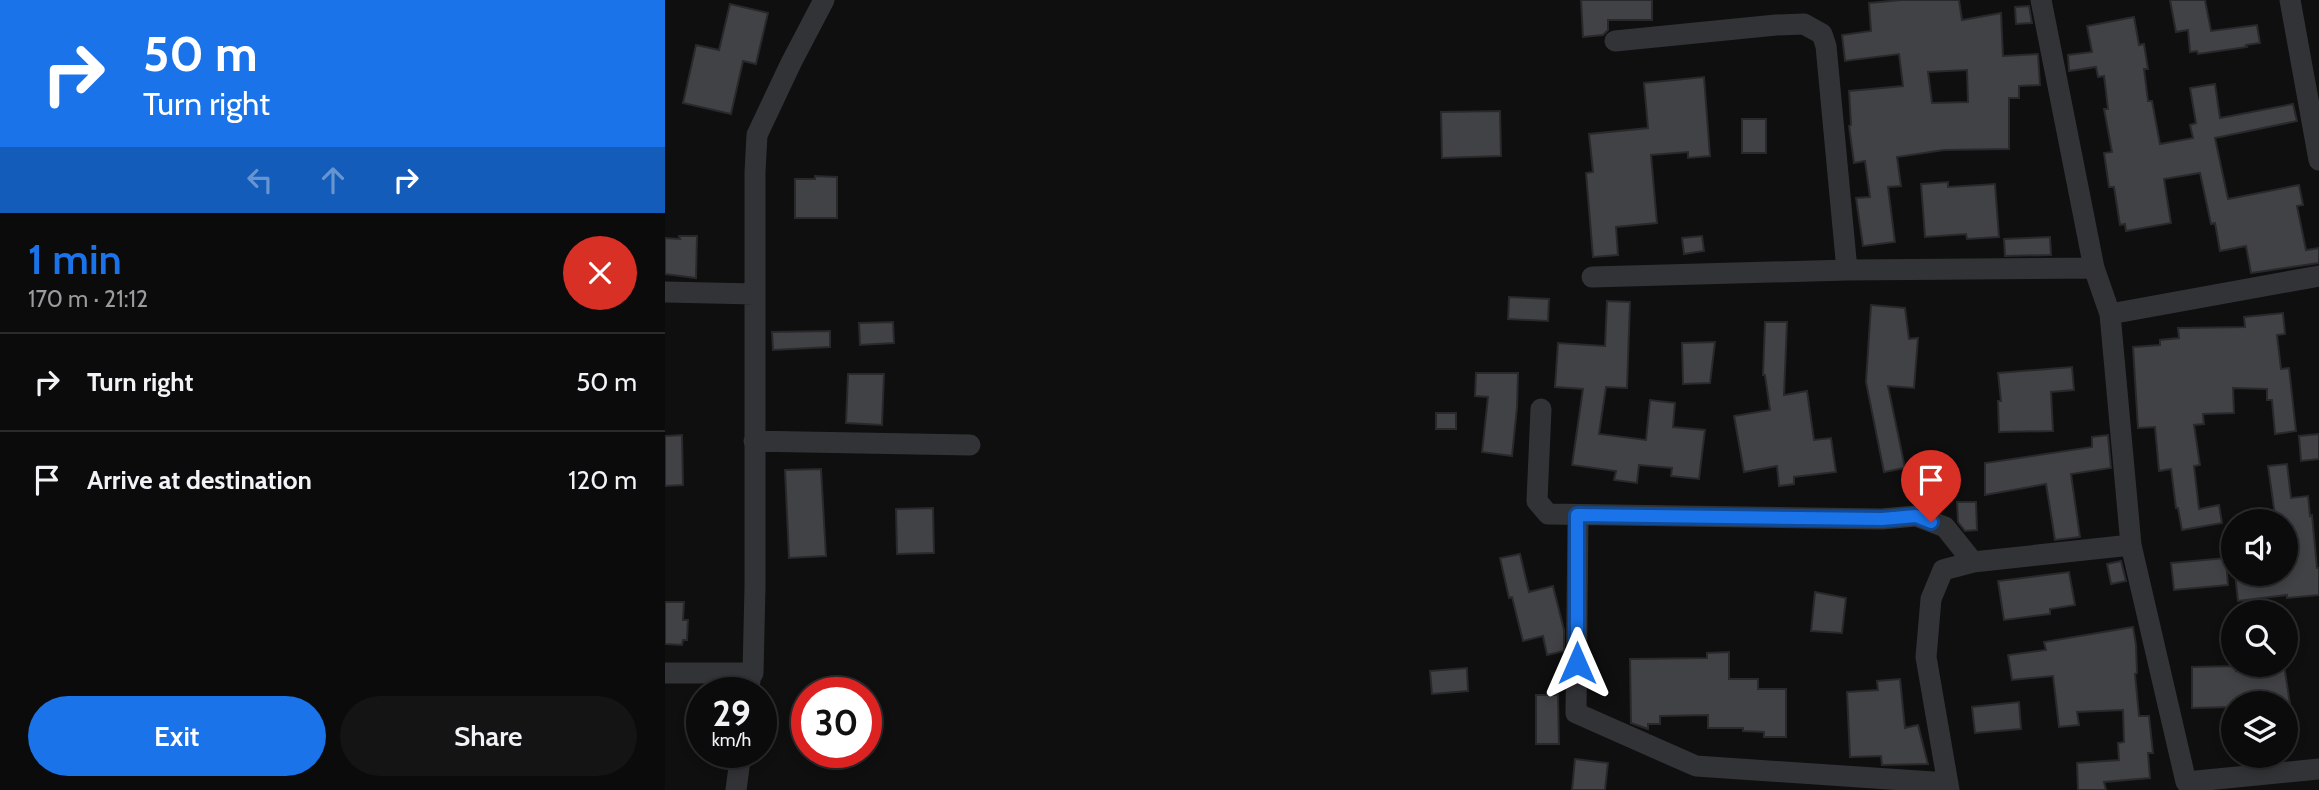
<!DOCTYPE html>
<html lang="en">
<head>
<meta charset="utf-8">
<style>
  :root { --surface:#0b0b0c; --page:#141415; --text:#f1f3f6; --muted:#9a9b9d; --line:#2b2b2d; --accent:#1a73e8 }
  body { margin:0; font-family:Cabin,sans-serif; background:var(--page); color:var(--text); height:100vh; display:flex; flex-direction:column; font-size:26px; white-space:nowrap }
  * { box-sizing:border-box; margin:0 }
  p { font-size:23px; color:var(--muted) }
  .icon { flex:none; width:38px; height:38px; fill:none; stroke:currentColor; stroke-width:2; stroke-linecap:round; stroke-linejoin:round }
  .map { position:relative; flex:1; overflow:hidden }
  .panel { display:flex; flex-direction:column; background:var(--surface); width:665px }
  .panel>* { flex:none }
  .guide { background:#1a73e8; color:#fff; overflow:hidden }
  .tools { position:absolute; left:1556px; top:509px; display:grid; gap:14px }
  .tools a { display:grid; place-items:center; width:77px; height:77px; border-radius:50%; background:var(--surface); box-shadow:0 4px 10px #0003,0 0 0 2px var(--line); font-size:35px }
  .speed { position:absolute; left:21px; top:677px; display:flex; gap:14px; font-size:35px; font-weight:700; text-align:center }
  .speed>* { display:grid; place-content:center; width:91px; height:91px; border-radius:50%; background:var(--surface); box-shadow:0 4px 10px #0003,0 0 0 2px var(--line); line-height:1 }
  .speed small { font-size:18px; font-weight:400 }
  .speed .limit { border:10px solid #d22; background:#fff; color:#111 }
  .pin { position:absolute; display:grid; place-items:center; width:60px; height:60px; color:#fff; margin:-72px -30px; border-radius:50% 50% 50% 0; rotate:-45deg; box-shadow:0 0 7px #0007 }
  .pin .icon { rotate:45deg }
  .me { position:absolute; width:77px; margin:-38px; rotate:0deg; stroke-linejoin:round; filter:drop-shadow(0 0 5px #0008) }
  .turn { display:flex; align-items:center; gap:24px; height:147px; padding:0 28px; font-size:32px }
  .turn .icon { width:91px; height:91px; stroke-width:2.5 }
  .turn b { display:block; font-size:49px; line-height:60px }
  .lanes { display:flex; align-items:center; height:66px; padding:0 28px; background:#0003; justify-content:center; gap:35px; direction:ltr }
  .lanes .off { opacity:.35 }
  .round { display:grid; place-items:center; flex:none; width:74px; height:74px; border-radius:37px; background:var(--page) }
  .headline { display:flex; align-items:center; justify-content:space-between; height:119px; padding:0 28px }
  h1 { font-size:42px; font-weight:600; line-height:52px; color:var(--accent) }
  .button { display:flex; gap:14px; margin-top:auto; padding:14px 28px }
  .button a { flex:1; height:80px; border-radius:42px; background:var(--accent); color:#fff; font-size:28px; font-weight:600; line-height:80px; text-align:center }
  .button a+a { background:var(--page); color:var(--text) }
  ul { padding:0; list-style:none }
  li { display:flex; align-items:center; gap:21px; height:98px; padding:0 28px; border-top:2px solid var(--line) }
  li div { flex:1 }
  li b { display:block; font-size:26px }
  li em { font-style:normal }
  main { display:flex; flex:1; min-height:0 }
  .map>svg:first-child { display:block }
</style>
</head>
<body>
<main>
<section class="panel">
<div class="guide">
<div class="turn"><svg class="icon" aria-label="right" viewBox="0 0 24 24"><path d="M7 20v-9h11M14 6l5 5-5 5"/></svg><div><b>50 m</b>Turn right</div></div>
<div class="lanes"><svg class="icon off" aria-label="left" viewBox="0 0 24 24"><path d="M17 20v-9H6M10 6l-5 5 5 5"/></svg><svg class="icon off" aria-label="ahead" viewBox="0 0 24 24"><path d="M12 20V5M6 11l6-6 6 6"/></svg><svg class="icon" aria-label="right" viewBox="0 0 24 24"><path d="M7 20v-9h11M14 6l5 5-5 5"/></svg></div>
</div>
<div class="headline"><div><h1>1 min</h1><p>170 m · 21:12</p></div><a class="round" style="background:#d93025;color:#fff"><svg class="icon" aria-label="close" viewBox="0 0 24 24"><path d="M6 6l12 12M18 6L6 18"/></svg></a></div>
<ul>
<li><svg class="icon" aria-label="right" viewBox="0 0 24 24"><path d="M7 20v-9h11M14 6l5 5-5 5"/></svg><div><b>Turn right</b></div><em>50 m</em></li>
<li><svg class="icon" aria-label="arrive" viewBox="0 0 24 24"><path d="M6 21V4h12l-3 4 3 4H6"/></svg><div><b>Arrive at destination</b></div><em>120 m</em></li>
</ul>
<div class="button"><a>Exit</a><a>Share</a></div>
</section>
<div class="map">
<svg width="1654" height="790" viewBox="0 0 1654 790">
  <rect width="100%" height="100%" fill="#0f0f10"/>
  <!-- building -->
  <path fill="#414245" stroke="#29292c" stroke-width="2" fill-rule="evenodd" d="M 916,0 L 987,0 L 987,20 L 943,20 L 943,30 L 938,35 L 918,37 Z
    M 1236,0 L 1294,0 L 1297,20 L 1336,13 L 1338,56 L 1373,54 L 1375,85 L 1354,86 L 1354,98 L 1344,98 L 1344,149 L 1279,150 L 1232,157 L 1236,186 L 1223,187 L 1230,242 L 1198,246 L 1191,198 L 1205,197 L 1200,161 L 1189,163 L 1184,126 L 1186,125 L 1184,91 L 1238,86 L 1234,54 L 1180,61 L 1177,35 L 1206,31 L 1204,3 ZM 1302,70 L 1303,102 L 1267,103 L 1263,72 Z
    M 1505,0 L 1540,0 L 1546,31 L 1592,25 L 1595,43 L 1581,45 L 1582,47 L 1533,54 L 1532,51 L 1525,52 L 1523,30 L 1511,32 Z
    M 65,4 L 103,13 L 91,64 L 78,61 L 66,114 L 18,103 L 31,45 L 54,50 Z
    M 1364,6 L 1367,23 L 1351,24 L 1350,7 Z
    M 1469,17 L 1474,45 L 1479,44 L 1483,69 L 1479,69 L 1483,101 L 1487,101 L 1495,144 L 1528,138 L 1525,125 L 1531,123 L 1525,88 L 1550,84 L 1555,118 L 1628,104 L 1632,121 L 1550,138 L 1563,199 L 1634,185 L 1638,205 L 1632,206 L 1641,250 L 1654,248 L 1654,263 L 1586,273 L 1581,246 L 1555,251 L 1550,223 L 1546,224 L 1535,173 L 1499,179 L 1506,223 L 1461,231 L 1460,224 L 1455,225 L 1449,187 L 1444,187 L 1439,153 L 1447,152 L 1439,109 L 1443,109 L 1439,76 L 1433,77 L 1431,67 L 1404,71 L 1403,55 L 1427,52 L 1422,26 Z
    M 1039,77 L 1045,156 L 1023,158 L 1023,152 L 986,155 L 992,223 L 951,227 L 953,255 L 928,257 L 921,173 L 928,172 L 924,134 L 983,128 L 979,83 Z
    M 835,111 L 836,156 L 777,158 L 776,112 Z
    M 1077,119 L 1101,119 L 1101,153 L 1077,153 Z
    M 150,176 L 172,177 L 172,218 L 130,218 L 130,179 L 150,179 Z
    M 1283,182 L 1283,187 L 1330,184 L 1334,237 L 1302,239 L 1301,234 L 1260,237 L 1256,184 Z
    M 14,236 L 32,236 L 31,278 L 0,274 L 0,238 L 15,239 Z
    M 1037,236 L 1039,251 L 1019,254 L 1017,238 Z
    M 1385,237 L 1386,255 L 1340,256 L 1339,239 Z
    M 844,297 L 884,299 L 883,321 L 843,319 Z
    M 942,301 L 965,302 L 962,388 L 941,387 L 934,434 L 981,440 L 985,400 L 1010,403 L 1008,427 L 1040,430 L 1034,479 L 1006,476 L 1007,468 L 974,465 L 972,483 L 949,480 L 951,471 L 907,465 L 918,389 L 890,387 L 893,343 L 940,346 Z
    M 1206,305 L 1240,308 L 1244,339 L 1253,338 L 1249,388 L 1223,386 L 1240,468 L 1219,472 L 1201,382 Z
    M 1618,313 L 1620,334 L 1612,335 L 1616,369 L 1624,368 L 1631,431 L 1610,434 L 1607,400 L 1602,400 L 1602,389 L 1568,388 L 1569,413 L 1538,414 L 1539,424 L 1529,425 L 1535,465 L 1529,466 L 1534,509 L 1554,505 L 1557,523 L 1517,530 L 1513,508 L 1511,508 L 1506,469 L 1494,471 L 1490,427 L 1473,428 L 1468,347 L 1495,345 L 1495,340 L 1514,338 L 1513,328 L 1580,327 L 1579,317 Z
    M 228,322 L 229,343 L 195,345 L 194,323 Z
    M 1100,322 L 1122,322 L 1119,395 L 1142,391 L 1149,440 L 1166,438 L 1171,472 L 1129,477 L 1129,484 L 1114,486 L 1112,466 L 1079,472 L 1069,416 L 1105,410 L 1100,375 L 1098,375 Z
    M 165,331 L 165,347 L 108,350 L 107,332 Z
    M 1050,342 L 1045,383 L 1018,384 L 1017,343 Z
    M 1407,367 L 1409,390 L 1386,392 L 1388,431 L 1334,432 L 1333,401 L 1336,401 L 1333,373 Z
    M 811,373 L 853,373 L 852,407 L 847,456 L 817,452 L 823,397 L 810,396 Z
    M 183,374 L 219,374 L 217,425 L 181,423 Z
    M 771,413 L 791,413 L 791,429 L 771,429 Z
    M 1654,434 L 1654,459 L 1636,461 L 1634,436 Z
    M 17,435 L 18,485 L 0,486 L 0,436 Z
    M 1443,435 L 1446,468 L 1406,474 L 1415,537 L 1390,540 L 1381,484 L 1320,495 L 1320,463 L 1427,447 L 1427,437 Z
    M 1622,464 L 1626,498 L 1643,496 L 1645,516 L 1647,515 L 1652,568 L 1654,568 L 1654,595 L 1622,598 L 1622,595 L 1573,601 L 1570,574 L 1620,574 L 1620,522 L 1611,522 L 1603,466 Z
    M 156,469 L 161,556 L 124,558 L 120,470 Z
    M 1292,502 L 1311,502 L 1312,530 L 1300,531 L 1293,522 Z
    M 268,508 L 269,553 L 232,554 L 231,509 Z
    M 855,554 L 864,592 L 888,586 L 899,630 L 899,651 L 882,655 L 878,636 L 858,641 L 847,597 L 844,598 L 835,558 Z
    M 1561,558 L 1563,585 L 1509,590 L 1506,563 Z
    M 1456,561 L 1461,581 L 1446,584 L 1442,564 Z
    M 1404,572 L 1410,605 L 1385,609 L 1385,614 L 1339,620 L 1333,581 Z
    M 1150,592 L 1181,598 L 1177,633 L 1146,631 Z
    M 0,602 L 19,602 L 18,620 L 23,620 L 22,640 L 18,640 L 17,645 L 0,644 Z
    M 1468,627 L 1471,645 L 1472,673 L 1470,674 L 1474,716 L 1484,716 L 1488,753 L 1483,753 L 1485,778 L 1439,782 L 1441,790 L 1413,790 L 1412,763 L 1454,760 L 1453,743 L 1459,742 L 1458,710 L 1412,712 L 1414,725 L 1394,727 L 1388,676 L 1347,680 L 1343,655 L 1381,650 L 1379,642 Z
    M 1064,652 L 1064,679 L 1093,679 L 1093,689 L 1121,689 L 1121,737 L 1099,737 L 1099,732 L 1078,731 L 1078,728 L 1043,728 L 1043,715 L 995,716 L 995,724 L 983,724 L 983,729 L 966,723 L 965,659 L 1042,658 L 1042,653 Z
    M 1619,665 L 1625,704 L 1568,704 L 1568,707 L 1527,708 L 1527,667 L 1571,666 L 1571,671 Z
    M 802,668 L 803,691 L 767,694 L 765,671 Z
    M 1235,679 L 1240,728 L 1253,725 L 1263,764 L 1217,765 L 1216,756 L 1185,757 L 1182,692 L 1213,690 L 1212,681 Z
    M 871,695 L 893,695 L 894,744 L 871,744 Z
    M 1354,702 L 1356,729 L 1310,733 L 1307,707 Z
    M 910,759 L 943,763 L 940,790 L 907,790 Z"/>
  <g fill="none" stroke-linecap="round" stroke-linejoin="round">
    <!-- minor -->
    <path stroke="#323336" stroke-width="21" d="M 1376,0 L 1429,268 L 1445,314 L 1466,545 L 1521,782 L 1654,769
      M 1625,0 L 1654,160
      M 950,41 L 1111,25 L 1139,24 L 1157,34 L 1161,46 L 1182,270
      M 927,277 L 1182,270 L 1429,268
      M 0,292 L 90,294
      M 1445,314 L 1654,276
      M 876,409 L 872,501 L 883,514 L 1217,519 L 1251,516 L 1280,527 L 1308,562
      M 89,441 L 305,445
      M 913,515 L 911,713 L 1031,766 L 1283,783
      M 0,673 L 88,673
      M 83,693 L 86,674 L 88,673 L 90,587 L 90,172 L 92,135 L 126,63 L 159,0
      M 71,790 L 76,752
      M 1284,790 L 1261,657 L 1266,599 L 1278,570 L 1308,562 L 1466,545"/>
  </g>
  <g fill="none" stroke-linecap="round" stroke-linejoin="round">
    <defs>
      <path id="route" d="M 912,663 L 912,515 L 1217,519 L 1251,516 L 1266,522"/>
    </defs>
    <!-- route casing -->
    <use href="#route" stroke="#114b97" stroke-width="18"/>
    <!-- route -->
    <use href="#route" stroke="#1a73e8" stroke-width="12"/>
  </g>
</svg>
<div class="tools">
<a><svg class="icon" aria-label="sound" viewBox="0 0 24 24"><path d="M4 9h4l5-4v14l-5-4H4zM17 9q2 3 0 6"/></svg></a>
<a><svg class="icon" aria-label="search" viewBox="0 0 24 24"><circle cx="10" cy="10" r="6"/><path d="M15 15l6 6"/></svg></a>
<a><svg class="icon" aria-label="layers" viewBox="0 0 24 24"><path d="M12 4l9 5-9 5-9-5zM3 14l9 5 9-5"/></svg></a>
</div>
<div class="speed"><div>29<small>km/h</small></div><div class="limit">30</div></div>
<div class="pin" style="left:1266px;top:522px;background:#d93025"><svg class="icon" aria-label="arrive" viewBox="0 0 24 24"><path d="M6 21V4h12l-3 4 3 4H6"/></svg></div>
<svg class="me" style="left:912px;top:663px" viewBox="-20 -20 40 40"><path d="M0-17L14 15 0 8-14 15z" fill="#1a73e8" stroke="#fff" stroke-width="4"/></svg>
</div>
</main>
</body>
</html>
